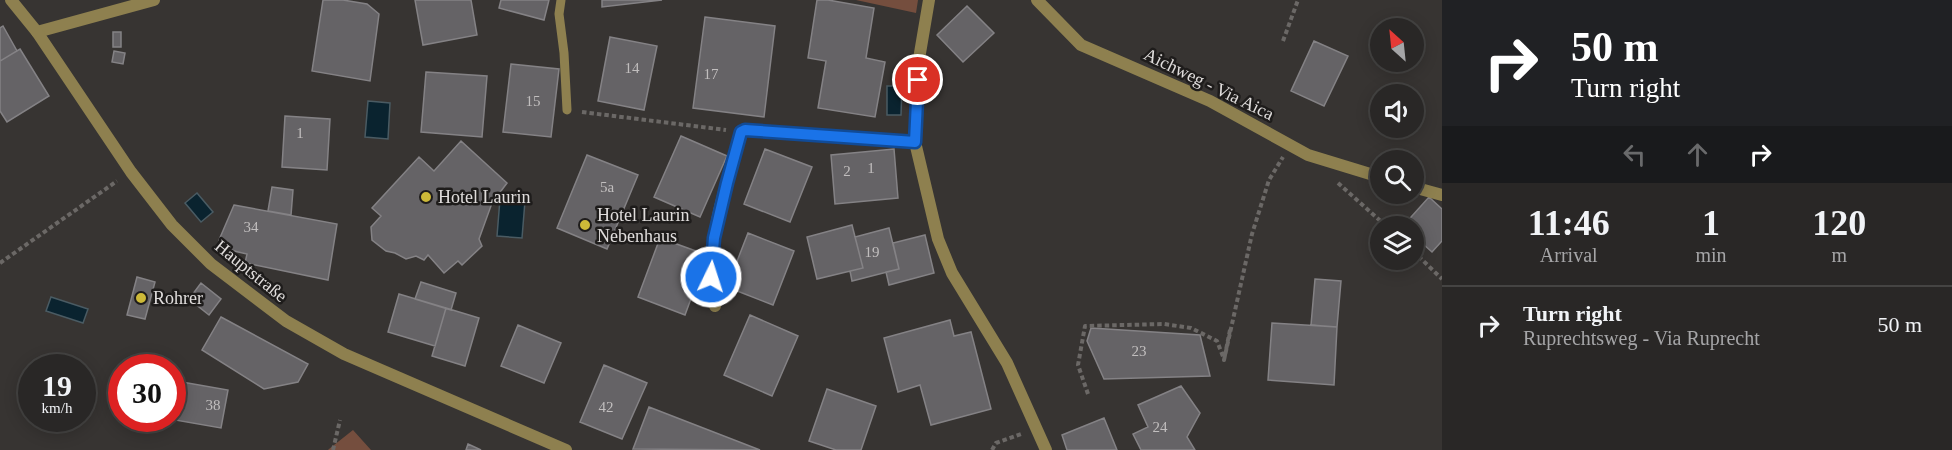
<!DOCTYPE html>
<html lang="en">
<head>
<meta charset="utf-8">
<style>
  :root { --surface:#292726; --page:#353332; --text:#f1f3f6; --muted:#a5a5a7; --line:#454443 }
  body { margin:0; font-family:"Times New Roman",serif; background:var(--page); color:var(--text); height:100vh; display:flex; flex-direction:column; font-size:22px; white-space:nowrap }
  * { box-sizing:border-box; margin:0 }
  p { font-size:20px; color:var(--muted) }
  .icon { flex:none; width:33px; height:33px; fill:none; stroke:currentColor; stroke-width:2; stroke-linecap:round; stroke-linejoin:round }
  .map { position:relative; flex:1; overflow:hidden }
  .drawer { display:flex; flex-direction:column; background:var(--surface); width:510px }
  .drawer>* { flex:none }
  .hud { background:#202124; color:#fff; overflow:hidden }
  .needle { width:39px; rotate:333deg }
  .controls { position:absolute; left:1370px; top:18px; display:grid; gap:12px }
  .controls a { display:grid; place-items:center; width:54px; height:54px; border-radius:50%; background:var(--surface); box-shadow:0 3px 15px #0003,0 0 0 2px var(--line); font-size:30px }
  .speed { position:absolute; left:18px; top:354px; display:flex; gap:12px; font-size:30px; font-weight:700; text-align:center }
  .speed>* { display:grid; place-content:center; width:78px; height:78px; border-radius:50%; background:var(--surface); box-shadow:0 3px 15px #0003,0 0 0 2px var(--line); line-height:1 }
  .speed small { font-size:15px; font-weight:400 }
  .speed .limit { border:9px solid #d22; background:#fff; color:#111 }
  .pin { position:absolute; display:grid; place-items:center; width:51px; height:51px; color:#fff; margin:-26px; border:3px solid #fff; border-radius:50%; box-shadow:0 2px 6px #0007 }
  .me { position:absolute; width:66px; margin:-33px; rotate:4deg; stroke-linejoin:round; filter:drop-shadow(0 0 4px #0008) }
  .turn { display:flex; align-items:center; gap:21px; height:126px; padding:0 30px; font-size:27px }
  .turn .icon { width:78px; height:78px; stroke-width:2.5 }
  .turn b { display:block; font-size:42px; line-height:51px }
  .lanes { display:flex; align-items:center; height:57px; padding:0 30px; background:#0003; justify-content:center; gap:30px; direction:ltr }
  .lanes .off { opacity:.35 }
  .eta { display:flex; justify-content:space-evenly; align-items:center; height:102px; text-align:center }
  .eta b { font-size:36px; font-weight:800; line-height:42px }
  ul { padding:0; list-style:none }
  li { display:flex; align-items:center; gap:18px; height:78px; padding:0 30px; border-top:2px solid var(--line) }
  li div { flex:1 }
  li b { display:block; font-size:22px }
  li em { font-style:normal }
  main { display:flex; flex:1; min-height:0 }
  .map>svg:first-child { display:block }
</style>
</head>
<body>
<main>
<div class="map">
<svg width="1442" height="450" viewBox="0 0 1442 450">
  <rect width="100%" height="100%" fill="#373432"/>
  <!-- green -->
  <path fill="#754e3e" d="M 856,0 L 918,0 L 916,13 Z
    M 353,430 L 371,450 L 328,450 L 329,449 Z"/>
  <!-- water -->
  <path fill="#0a232f" stroke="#4a5b63" stroke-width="1.5" d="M 887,86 L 902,86 L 901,115 L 887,115 Z
    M 368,101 L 390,103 L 388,139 L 365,137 Z
    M 197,193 L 213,212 L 201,222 L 185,203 Z
    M 500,199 L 525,201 L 522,238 L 497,236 Z
    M 51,297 L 88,309 L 83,323 L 46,311 Z"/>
  <!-- building -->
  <path fill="#656366" stroke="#848285" stroke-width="1.5" d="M 323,0 L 343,0 L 367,4 L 379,14 L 370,81 L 312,71 Z
    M 415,0 L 471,0 L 477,35 L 423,45 Z
    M 501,0 L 549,0 L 544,20 L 499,8 Z
    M 602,0 L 662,0 L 602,7 Z
    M 817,0 L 828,0 L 874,8 L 866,58 L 885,62 L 875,117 L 818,108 L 826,61 L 808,58 Z
    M 967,6 L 994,33 L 963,62 L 937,35 Z
    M 705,17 L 775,26 L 764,117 L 693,108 Z
    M 3,26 L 17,51 L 0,61 L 0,28 Z
    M 113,32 L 121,32 L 121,47 L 113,47 Z
    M 610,37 L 657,46 L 644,110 L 598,101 Z
    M 1314,41 L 1348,56 L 1324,106 L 1291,91 Z
    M 20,49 L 49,96 L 7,122 L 0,111 L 0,61 Z
    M 114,51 L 125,53 L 123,64 L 112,62 Z
    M 511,64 L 559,69 L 551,137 L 503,132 Z
    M 426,72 L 487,76 L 482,137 L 421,132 Z
    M 285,116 L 330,119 L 327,170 L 282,167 Z
    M 681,136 L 727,156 L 700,217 L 654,197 Z
    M 461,141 L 507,183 L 492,203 L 479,239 L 482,246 L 462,265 L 458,261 L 444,273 L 428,255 L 424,260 L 416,256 L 406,259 L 395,253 L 386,251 L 372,240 L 371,227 L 381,216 L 372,208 L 419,157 L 434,171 Z
    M 765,149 L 812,167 L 790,222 L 744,204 Z
    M 894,149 L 898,198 L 835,204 L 831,155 Z
    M 587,155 L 638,175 L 607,249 L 557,228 Z
    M 272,187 L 293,190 L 291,215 L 268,211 Z
    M 1429,197 L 1442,209 L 1442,241 L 1432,252 L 1413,235 L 1413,226 L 1403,226 Z
    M 234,205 L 337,224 L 328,280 L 245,263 L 247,254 L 234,251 L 219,240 Z
    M 852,225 L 863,268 L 817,279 L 807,237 Z
    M 889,228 L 899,269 L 852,281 L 850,271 L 863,268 L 855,237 Z
    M 748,233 L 794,251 L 773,305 L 727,287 Z
    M 925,235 L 934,273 L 889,285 L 886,272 L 899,269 L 893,243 Z
    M 660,238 L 707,255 L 685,315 L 638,297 Z
    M 137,277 L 155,282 L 145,319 L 127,315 Z
    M 1315,279 L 1341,281 L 1337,327 L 1311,325 Z
    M 421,282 L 456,293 L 451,310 L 415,299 Z
    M 201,283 L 221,299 L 209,315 L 189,299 Z
    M 399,294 L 446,308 L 435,346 L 388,332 Z
    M 446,308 L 479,318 L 465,366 L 432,356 Z
    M 750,315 L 798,336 L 772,396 L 724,375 Z
    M 221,317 L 308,364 L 298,382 L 264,389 L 202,350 Z
    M 950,320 L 954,336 L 971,332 L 991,409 L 931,425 L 920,385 L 898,392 L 884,338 Z
    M 1272,323 L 1337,327 L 1334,385 L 1268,380 Z
    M 518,325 L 561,343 L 544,383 L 501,366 Z
    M 1091,328 L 1200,335 L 1210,376 L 1104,379 L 1087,341 Z
    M 604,365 L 647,383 L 622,439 L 580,422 Z
    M 182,382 L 228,390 L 221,428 L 175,420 Z
    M 1181,386 L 1200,413 L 1187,437 L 1195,450 L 1141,450 L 1133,434 L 1148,427 L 1138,405 Z
    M 827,389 L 876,406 L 861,450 L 836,450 L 809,441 Z
    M 649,407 L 760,450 L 633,449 Z
    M 1104,418 L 1117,450 L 1067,450 L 1062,435 Z
    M 468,444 L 481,450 L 466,450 Z"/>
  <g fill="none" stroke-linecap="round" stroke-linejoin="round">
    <!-- path -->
    <path stroke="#6b6866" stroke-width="4" stroke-dasharray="4.5 3" stroke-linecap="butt" d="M 1283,41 L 1298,0
      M 582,112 L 726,130
      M 1338,183 L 1386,226
      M 1413,251 L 1442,279
      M 0,263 L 117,181
      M 1230,330 L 1224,360 L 1252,234 L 1269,180 L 1283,157
      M 1088,394 L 1078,365 L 1085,326 L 1164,324 L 1191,328 L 1217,341 L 1224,359
      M 333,450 L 340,420
      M 992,450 L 996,443 L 1021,434"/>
    <!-- service -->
    <path stroke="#8e804f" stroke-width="9" d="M 561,0 L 559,14 L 564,53 L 567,110"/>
    <!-- minor -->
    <path stroke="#8e804f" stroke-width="12" d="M 929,0 L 919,59 L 915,142 L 938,239 L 952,273 L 1007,363 L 1046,450
      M 1037,0 L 1081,45 L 1210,101 L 1308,155 L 1380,177
      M 37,32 L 154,0
      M 1413,187 L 1442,195
      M 715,306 C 714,296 712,287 711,278 C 710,229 728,179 741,132 L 745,130 L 915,142"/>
    <!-- tertiary -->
    <path stroke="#8e804f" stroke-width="12" d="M 11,0 L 37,32 L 131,172 L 172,225 L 211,264 L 286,321 L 344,354 L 566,450"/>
  </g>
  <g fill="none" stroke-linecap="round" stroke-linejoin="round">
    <defs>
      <path id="route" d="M 711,277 L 714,238 L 727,183 L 741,132 L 745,130 L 915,142 L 918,80"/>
    </defs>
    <!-- route casing -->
    <use href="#route" stroke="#114b97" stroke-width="15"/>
    <!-- route -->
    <use href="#route" stroke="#1a73e8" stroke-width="10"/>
  </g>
  <!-- markers -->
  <g fill="#cdb938" stroke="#1e1c1b" stroke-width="2">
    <circle cx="426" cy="197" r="6"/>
    <circle cx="585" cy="225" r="6"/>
    <circle cx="141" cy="298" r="6"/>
  </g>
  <g text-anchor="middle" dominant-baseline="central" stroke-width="5" stroke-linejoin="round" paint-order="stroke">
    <!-- number labels -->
    <g font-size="15" fill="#c1bebe">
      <text x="632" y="68">14</text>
      <text x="711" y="74">17</text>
      <text x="533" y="101">15</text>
      <text x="300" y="133">1</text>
      <text x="871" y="168">1</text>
      <text x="847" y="171">2</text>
      <text x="607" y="187">5a</text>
      <text x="251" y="227">34</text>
      <text x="872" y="252">19</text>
      <text x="1139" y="351">23</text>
      <text x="213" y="405">38</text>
      <text x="606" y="407">42</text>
      <text x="1160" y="427">24</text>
    </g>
    <!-- street labels -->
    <g font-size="18" fill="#e0dddc" stroke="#1e1c1b">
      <text transform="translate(1209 84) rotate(26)">Aichweg - Via Aica</text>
      <text transform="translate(251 271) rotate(39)">Hauptstraße</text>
    </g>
    <!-- poi labels -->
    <g font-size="18" fill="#e0dddc" stroke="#1e1c1b" text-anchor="start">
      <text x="438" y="197">Hotel Laurin</text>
      <text x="597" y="215">Hotel Laurin<tspan x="597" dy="21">Nebenhaus</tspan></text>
      <text x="153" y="298">Rohrer</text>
    </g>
  </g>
</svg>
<div class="controls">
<a><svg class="needle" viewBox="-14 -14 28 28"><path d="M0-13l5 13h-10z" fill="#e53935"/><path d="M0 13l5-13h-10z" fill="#a5a5a7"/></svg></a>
<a><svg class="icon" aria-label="sound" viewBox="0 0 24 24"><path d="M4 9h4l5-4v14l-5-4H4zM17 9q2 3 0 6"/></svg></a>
<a><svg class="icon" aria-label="search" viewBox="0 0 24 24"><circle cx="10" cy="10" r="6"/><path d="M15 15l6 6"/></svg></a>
<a><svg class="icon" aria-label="layers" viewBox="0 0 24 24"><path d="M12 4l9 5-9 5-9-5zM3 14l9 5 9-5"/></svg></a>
</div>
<div class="speed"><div>19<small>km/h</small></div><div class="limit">30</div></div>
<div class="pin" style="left:918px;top:80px;background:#d93025"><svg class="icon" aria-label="arrive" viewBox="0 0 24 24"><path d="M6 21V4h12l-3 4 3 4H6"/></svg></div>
<svg class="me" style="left:711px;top:277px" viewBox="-20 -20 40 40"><circle r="17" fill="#1a73e8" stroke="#fff" stroke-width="3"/><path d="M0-11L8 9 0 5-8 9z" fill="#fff"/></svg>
</div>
<section class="drawer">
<div class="hud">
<div class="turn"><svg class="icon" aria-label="right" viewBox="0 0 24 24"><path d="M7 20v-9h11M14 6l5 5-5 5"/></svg><div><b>50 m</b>Turn right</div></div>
<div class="lanes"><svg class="icon off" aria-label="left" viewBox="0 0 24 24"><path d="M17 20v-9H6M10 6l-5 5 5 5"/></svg><svg class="icon off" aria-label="ahead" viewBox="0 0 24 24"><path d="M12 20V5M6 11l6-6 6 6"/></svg><svg class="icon" aria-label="right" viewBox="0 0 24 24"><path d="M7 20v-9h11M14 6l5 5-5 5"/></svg></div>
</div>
<div class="eta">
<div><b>11:46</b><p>Arrival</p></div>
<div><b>1</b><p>min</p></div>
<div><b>120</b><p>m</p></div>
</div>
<ul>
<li><svg class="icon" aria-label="right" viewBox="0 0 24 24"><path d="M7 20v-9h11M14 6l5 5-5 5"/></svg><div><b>Turn right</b><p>Ruprechtsweg - Via Ruprecht</p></div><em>50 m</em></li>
</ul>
</section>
</main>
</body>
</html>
